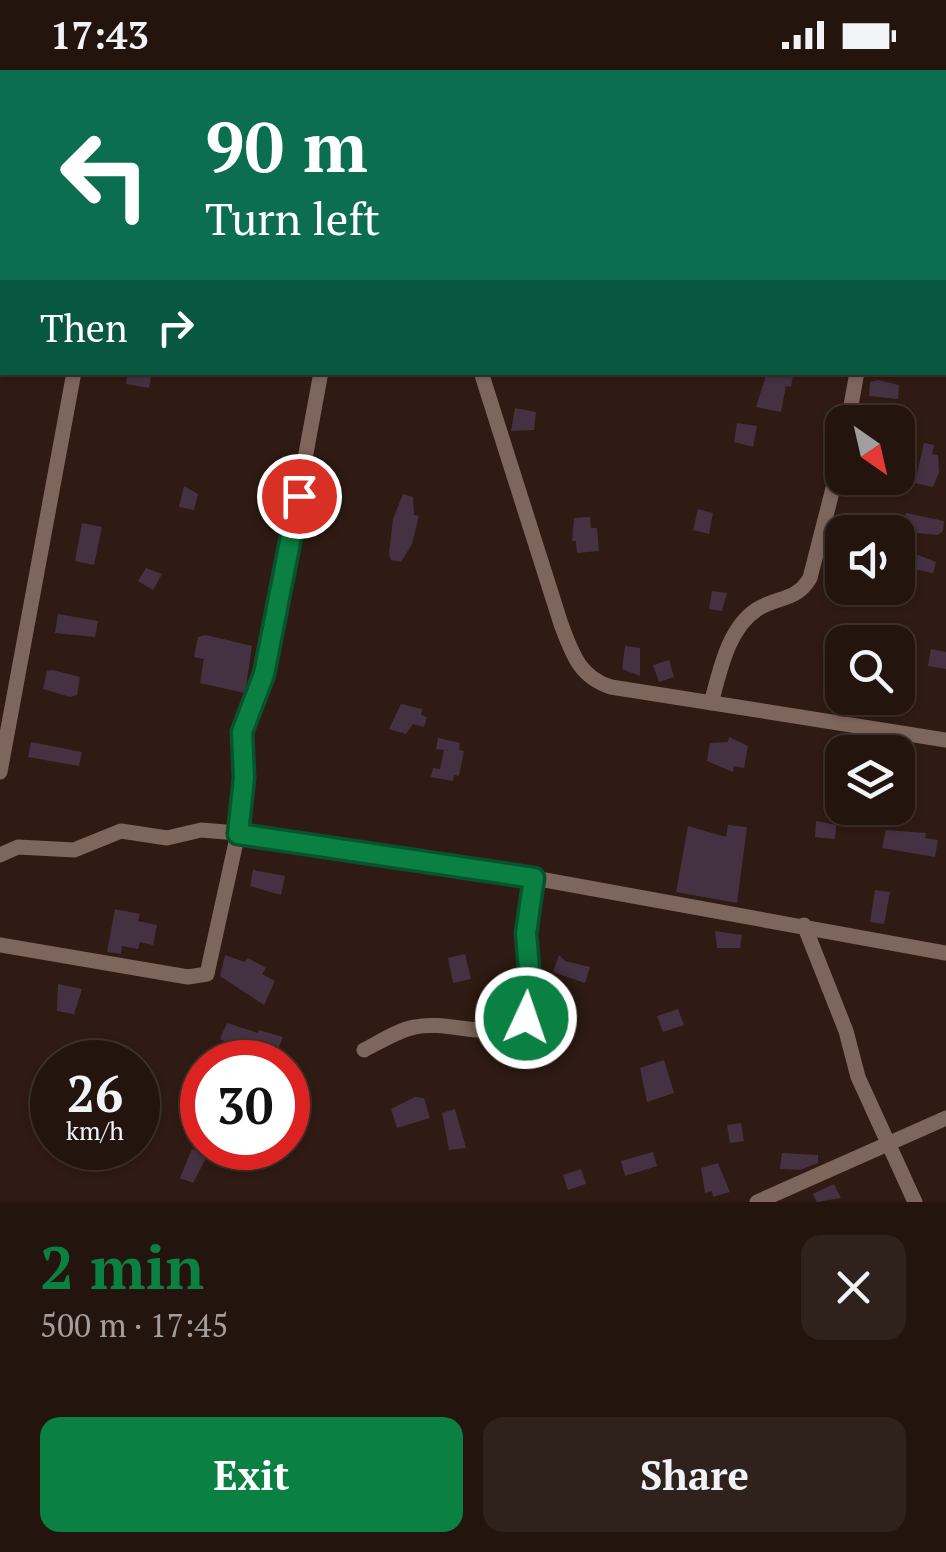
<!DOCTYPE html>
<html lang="en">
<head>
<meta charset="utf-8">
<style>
  :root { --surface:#23140e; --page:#2f211c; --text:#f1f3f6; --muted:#a39e9e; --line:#40332e; --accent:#0b8043 }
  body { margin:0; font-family:"PT Serif",serif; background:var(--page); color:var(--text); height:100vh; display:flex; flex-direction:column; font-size:38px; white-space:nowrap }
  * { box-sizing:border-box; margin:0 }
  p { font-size:32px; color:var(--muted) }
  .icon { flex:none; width:55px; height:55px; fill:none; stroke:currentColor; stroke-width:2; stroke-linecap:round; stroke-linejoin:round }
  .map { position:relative; height:1132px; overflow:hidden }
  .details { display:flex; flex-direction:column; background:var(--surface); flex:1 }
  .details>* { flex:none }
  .hud { position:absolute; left:0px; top:0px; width:948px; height:305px; box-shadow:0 2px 8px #0004,0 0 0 2px var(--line); background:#0b6e4f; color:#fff; overflow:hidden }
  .needle { width:65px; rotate:146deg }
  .tools { position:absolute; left:825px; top:335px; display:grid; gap:20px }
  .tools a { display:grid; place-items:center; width:90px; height:90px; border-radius:20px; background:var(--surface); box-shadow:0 2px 8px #0004,0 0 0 2px var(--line); font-size:50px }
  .speed { position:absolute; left:30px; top:970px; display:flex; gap:20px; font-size:50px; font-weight:700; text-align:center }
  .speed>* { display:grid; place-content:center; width:130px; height:130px; border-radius:50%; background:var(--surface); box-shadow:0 2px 8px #0004,0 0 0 2px var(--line); line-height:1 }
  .speed small { font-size:25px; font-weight:400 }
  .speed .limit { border:15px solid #d22; background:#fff; color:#111 }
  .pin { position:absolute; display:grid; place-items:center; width:85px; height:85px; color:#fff; margin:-42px; border:5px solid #fff; border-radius:50%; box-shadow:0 2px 10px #0007 }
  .me { position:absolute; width:110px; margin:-55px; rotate:3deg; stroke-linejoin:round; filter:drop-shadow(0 0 8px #0008) }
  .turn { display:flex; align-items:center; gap:35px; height:210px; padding:0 40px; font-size:45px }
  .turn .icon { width:130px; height:130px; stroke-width:2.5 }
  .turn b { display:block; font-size:70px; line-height:85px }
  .then { display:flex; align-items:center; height:95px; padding:0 40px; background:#0003; gap:20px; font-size:38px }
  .round { display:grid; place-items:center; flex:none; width:105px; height:105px; border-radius:20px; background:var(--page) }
  .summary { display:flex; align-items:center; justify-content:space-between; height:170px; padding:0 40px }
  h1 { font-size:60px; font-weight:700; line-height:75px; color:var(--accent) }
  .cta { display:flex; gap:20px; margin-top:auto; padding:20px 40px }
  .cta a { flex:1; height:115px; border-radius:20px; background:var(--accent); color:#fff; font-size:40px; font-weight:700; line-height:115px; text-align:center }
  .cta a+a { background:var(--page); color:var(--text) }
  .status { display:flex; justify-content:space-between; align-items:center; height:70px; padding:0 50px; background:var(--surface); direction:ltr }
  .status svg { height:28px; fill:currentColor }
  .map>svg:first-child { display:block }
</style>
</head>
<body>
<div class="status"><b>17:43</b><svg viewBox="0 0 49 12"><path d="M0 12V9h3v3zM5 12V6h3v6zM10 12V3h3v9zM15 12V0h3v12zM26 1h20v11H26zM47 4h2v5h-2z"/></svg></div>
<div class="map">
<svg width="946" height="1132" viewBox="0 0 946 1132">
  <rect width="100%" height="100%" fill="#2f1b13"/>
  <!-- building -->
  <path fill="#443242" d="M 128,302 L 152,302 L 149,318 L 126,314 Z
    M 767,302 L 793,306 L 791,317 L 786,316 L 781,342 L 756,337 Z
    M 878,310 L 899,315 L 898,329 L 869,326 L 870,312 Z
    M 515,338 L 536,342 L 534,360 L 511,361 Z
    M 737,353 L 757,356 L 753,377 L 734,372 Z
    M 924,373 L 934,375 L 932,384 L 938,385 L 939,402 L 933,417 L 915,413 Z
    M 184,416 L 198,424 L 194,440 L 179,437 Z
    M 403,424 L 413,427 L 414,445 L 419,446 L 412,474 L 401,492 L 391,490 L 389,484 L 393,449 Z
    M 698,439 L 713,443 L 709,464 L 693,460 Z
    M 906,443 L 944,451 L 943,461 L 938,465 L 916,463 L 904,453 Z
    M 590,447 L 591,458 L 597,458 L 599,481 L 577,483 L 576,471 L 572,471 L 574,448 Z
    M 82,453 L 102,457 L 94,495 L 75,491 Z
    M 910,482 L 936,492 L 933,503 L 898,496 L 898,486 Z
    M 146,498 L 162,504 L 153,520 L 138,511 Z
    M 712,521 L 727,523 L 722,541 L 709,539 Z
    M 58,544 L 98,551 L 95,567 L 55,563 Z
    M 206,565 L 252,576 L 245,623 L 200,613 L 204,589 L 194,587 L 198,567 Z
    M 625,576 L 640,578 L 640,606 L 622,599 Z
    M 931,579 L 946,582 L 946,599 L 928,596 Z
    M 669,590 L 674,607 L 659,612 L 653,595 Z
    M 53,600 L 80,607 L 77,625 L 70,627 L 43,619 L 47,601 Z
    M 401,634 L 422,639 L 421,645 L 427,647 L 424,657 L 413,654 L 406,664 L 389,659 Z
    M 729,667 L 748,676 L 744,698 L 734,696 L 733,702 L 707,691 L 710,673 L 728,672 Z
    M 438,668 L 460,673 L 459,680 L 464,681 L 459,706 L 454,705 L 453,711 L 431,707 L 433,698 L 440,699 L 444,680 L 436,679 Z
    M 31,672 L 82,682 L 79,696 L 28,687 Z
    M 816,751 L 836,755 L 835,769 L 815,767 Z
    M 728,755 L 747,757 L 737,833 L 676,822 L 688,756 L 726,767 Z
    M 886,760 L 926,763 L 925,768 L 938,770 L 935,787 L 882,778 Z
    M 253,800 L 285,806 L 281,825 L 250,816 Z
    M 875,820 L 890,822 L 884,854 L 870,852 Z
    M 115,839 L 140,844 L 138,851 L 157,855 L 153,875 L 140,872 L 138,879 L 122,876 L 121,884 L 107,882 Z
    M 715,861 L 742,865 L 740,878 L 717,878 Z
    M 465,884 L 471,909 L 453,913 L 448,888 Z
    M 225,885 L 245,892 L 248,888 L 266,898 L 262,904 L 275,911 L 264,935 L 220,906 Z
    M 559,885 L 565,891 L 590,897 L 585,913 L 553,902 Z
    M 58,914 L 82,919 L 74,944 L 57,941 Z
    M 678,939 L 684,955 L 663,962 L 657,946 Z
    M 227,953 L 258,963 L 259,960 L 283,967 L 278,979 L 266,974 L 261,989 L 220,969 Z
    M 664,990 L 674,1023 L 647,1032 L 640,998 Z
    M 415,1027 L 424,1028 L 430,1048 L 397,1058 L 391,1039 Z
    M 455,1039 L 466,1078 L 449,1080 L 442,1043 Z
    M 741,1053 L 744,1071 L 730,1073 L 727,1055 Z
    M 192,1079 L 204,1084 L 205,1090 L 193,1113 L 180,1108 Z
    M 653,1082 L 657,1096 L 625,1106 L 621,1091 Z
    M 782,1083 L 818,1085 L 818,1093 L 800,1100 L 780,1099 Z
    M 718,1093 L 730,1122 L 713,1127 L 712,1121 L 705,1123 L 701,1098 Z
    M 581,1099 L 586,1114 L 568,1120 L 563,1105 Z
    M 834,1114 L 841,1128 L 817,1132 L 813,1124 Z"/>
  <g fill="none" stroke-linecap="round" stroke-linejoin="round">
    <!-- minor -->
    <path stroke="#7f665d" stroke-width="15" d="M 546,0 L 547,2
      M 909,2 L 909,0
      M 0,147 L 2,148
      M 945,266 L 946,266
      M 481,302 L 561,554 C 572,583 579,607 611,617 L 946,670
      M 848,352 L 857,302
      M 711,633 C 720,602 727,560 756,540 C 777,526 796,532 810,508 L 842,383
      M 0,702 L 74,302
      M 0,785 L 18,777 L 74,780 L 121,761 L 167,768 L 201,760 L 238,763 L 534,808 L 946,883
      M 804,855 L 846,961 L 858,1007 L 915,1132
      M 0,875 L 188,907 L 207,904 L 238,763 L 244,708 L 242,663 L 256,629 L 276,546 L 321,302
      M 364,980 C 380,972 398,960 415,957 C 450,949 497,975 526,948 L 530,911 L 526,863 L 534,808
      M 757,1132 L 946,1048"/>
  </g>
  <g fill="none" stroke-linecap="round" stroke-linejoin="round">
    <defs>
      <path id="route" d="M 299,426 L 264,604 L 242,662 L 244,708 L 238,764 L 534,808 L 526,863 L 530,911 L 526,948"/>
    </defs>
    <!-- route casing -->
    <use href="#route" stroke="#07532c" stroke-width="25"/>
    <!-- route -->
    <use href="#route" stroke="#0b8043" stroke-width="18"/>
  </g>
</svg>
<div class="tools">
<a><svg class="needle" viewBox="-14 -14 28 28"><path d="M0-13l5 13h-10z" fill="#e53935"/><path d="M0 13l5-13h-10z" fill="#a39e9e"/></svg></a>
<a><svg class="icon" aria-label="sound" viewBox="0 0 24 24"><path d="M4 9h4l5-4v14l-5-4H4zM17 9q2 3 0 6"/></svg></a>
<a><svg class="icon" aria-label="search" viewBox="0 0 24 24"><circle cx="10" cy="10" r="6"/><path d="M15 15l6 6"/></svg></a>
<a><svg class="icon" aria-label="layers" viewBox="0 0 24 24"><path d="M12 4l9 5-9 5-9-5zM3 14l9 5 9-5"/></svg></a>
</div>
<div class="speed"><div>26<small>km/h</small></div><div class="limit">30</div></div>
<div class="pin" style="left:299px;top:426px;background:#d93025"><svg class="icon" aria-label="arrive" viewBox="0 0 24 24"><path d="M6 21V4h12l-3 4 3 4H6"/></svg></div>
<svg class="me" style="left:526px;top:948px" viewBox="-20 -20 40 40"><circle r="17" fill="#0b8043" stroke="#fff" stroke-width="3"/><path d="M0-11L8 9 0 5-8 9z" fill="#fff"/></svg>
<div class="hud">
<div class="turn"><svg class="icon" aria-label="left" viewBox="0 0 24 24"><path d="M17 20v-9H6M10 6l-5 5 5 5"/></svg><div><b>90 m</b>Turn left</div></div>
<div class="then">Then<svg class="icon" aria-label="right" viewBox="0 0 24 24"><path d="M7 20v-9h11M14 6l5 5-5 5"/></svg></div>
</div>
</div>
<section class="details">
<div class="summary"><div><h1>2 min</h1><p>500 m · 17:45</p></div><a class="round"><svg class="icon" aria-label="close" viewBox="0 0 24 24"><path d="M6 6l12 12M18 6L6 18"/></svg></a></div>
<div class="cta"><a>Exit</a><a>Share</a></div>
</section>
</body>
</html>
